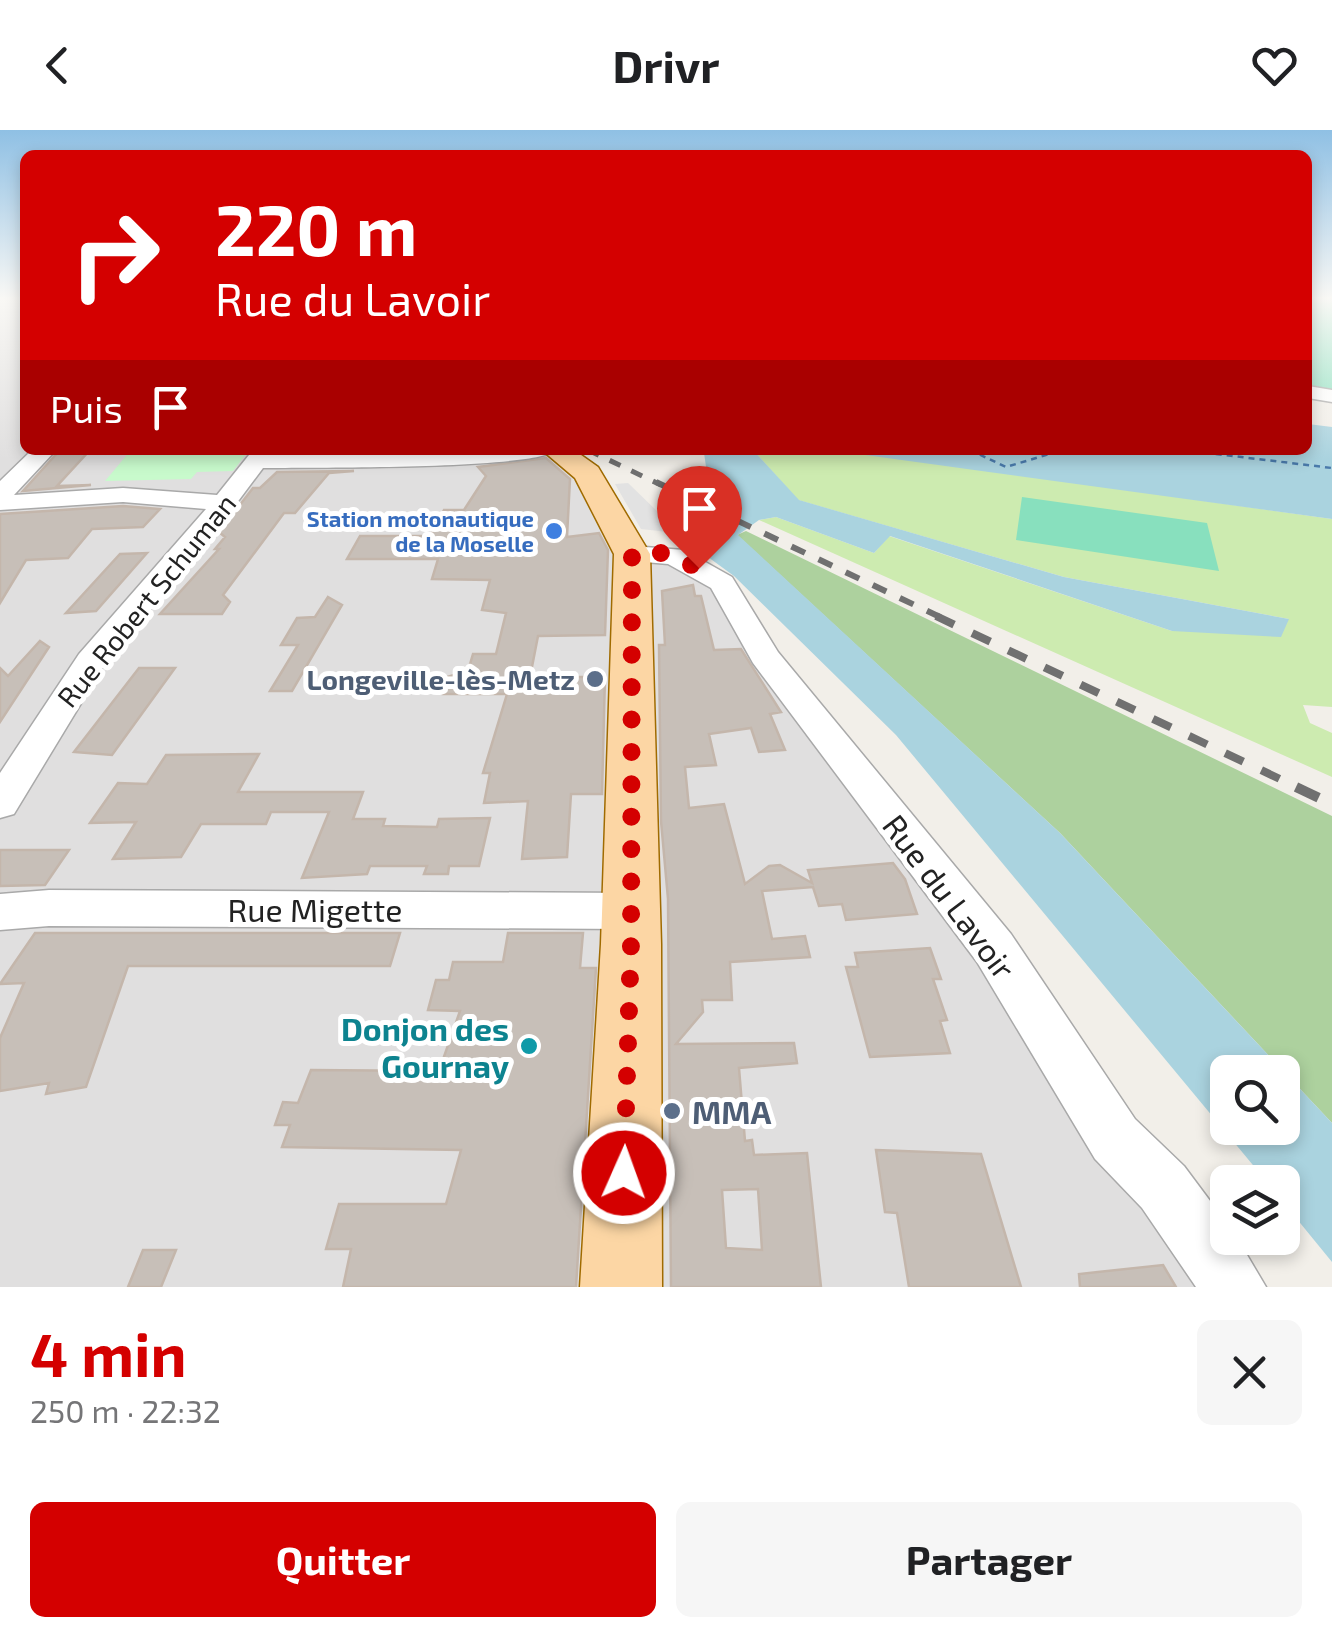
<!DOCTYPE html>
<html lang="fr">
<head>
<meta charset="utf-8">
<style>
  :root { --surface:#fff; --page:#f6f6f6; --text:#202124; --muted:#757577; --accent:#d40000 }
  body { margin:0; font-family:"Exo 2",sans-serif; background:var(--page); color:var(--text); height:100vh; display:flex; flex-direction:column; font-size:38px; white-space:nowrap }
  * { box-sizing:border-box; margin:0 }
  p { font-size:32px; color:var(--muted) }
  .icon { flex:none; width:55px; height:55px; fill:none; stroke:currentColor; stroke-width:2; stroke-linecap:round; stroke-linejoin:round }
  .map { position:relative; height:1157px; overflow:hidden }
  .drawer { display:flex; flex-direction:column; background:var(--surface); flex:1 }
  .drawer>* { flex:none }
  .banner { position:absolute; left:20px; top:20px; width:1292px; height:305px; border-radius:15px; box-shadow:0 5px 15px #0003; background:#d40000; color:#fff; overflow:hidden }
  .buttons { position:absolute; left:1210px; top:925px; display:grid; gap:20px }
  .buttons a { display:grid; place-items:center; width:90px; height:90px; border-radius:15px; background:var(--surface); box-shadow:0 5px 15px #0003; font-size:50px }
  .pin { position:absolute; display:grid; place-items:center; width:85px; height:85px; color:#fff; margin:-102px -42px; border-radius:50% 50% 50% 0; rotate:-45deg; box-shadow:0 0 10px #0007 }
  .pin .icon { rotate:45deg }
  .me { position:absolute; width:110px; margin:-55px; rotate:2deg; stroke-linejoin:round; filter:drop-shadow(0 0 8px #0008) }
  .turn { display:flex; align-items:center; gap:35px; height:210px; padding:0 30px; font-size:45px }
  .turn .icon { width:130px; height:130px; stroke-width:2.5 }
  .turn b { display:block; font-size:70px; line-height:85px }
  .then { display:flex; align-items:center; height:95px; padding:0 30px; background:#0003; gap:20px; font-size:38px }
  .round { display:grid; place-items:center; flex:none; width:105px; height:105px; border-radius:15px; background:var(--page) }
  .summary { display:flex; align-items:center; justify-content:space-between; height:170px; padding:0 30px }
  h1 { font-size:60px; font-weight:700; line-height:75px; color:var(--accent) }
  .button { display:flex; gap:20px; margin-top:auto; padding:20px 30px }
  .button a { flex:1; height:115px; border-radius:15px; background:var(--accent); color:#fff; font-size:40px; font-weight:700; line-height:115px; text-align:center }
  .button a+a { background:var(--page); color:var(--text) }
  header { display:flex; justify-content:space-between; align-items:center; height:130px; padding:0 30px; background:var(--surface); font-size:45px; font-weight:700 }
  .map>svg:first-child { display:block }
</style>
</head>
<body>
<header><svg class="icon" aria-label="back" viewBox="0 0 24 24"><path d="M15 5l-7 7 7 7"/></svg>Drivr<svg class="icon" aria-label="heart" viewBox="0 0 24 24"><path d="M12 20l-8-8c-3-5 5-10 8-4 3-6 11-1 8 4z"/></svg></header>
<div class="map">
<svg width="1332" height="1157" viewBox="0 0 1332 1157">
  <rect width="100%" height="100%" fill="#f2efe9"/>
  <!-- residential -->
  <path fill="#e0dfdf" d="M 0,168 L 25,168 L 25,320 L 556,320 L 632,424 L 699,438 L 1234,1157 L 0,1157 Z"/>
  <!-- grass -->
  <path fill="#cdebb0" d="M 753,320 L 866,323 L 1332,389 L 1332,577 L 1303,575 L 1310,593 L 1332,603 L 1332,647 L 759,390 L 776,387 L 874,423 L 889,406 L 1172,501 L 1289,489 L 1064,447 L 798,370 Z"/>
  <!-- forest -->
  <path fill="#add19e" d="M 746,401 L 1332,686 L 1332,993 L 1060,703 L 737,405 Z"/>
  <!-- park -->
  <path fill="#c8facc" d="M 131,320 L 249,320 L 233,341 L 197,342 L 191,349 L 105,351 Z"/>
  <!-- pitch -->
  <path fill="#88e0be" d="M 1308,168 L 1332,168 L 1332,264 L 1308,260 Z
    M 1022,367 L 1207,393 L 1219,441 L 1016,410 Z"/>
  <!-- parking -->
  <path fill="#e2e2e2" d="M 628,353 L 660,384 L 680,387 L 668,402 L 641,399 L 615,354 Z"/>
  <!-- water -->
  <path fill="#aad3df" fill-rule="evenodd" d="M 1308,294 L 1332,297 L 1332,389 L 829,320 L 1308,320 Z
    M 713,320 L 753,320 L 799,370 L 1064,447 L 1289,489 L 1281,507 L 1172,501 L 890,406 L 874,423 L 776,387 L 759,390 L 738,405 L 1060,703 L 1332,993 L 1332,1132 L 1283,1072 L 1282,1052 L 1267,1052 L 896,605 L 734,446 L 697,419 L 690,395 L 710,364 L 704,323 ZM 1282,942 L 1282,998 L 1228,998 L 1228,942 Z"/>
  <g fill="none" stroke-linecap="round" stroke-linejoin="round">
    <!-- ferry -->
    <path stroke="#4a7aab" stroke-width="2.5" stroke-dasharray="6 5" stroke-linecap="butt" d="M 970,320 L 1006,337 L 1063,320
      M 1183,320 L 1332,338"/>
  </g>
  <!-- building -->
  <path fill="#c7bfb8" stroke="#c4b6ab" stroke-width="2.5" fill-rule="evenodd" d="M 60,320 L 90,320 L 57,356 L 91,355 L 23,361 Z
    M 546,328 L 570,349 L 567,407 L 599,403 L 608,420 L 605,505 L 538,506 L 530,547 L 605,547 L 602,664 L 571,664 L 567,727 L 522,729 L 528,671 L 484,673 L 490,643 L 483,643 L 507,564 L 443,564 L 447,547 L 468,541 L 473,524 L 496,524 L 506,483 L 482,480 L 490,450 L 432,449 L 438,429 L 347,429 L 360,406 L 430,406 L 444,380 L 464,380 L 486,346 L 478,337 Z
    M 354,341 L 329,343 L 295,383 L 284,383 L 223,465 L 230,472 L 222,484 L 160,484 L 219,419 L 215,419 L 225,407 L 219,402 L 253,358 L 260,358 L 277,342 Z
    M 123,376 L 160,379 L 143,397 L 92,399 L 68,428 L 26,430 L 0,473 L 0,384 Z
    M 147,423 L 96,481 L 66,483 L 120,424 Z
    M 693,455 L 695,466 L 701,466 L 714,520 L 741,519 L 781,582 L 770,584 L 785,620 L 759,622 L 751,598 L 709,604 L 716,635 L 685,637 L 689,678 L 724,674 L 745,754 L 769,736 L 780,735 L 812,753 L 808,740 L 893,733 L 905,749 L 917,784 L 846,790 L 842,774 L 819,776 L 813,757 L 762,761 L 772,809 L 805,806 L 810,827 L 730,832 L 732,870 L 702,870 L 703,882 L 676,914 L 794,913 L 797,933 L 739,938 L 745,1011 L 752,1010 L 754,1025 L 807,1023 L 821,1157 L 671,1157 L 668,769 L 661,691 L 659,515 L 665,515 L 662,461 ZM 758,1059 L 762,1120 L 726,1118 L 722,1060 Z
    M 328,467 L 342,475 L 292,561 L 270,561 L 298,515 L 281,515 L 297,488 L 315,487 Z
    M 40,511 L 49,517 L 0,592 L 0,538 L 8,546 Z
    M 139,538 L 175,538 L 112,625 L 74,622 Z
    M 259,624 L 238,662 L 363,662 L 353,689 L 385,689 L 383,696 L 437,697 L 439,689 L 490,688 L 479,736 L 449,736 L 448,744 L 424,744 L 427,736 L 370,736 L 367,744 L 302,748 L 329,682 L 271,682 L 266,694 L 201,694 L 181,727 L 113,729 L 136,692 L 90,693 L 118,653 L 147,654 L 166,625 Z
    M 0,720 L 69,720 L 45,755 L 0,756 Z
    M 35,803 L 400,803 L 390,836 L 128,836 L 86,957 L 46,964 L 49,953 L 0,961 L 0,908 L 24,853 L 0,854 Z
    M 508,803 L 583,803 L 580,838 L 596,838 L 576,1157 L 343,1157 L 351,1119 L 326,1119 L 339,1074 L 446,1074 L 461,1020 L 282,1017 L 290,995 L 275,995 L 283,972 L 298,973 L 311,940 L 439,941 L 460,881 L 428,880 L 436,850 L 449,850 L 453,832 L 503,832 Z
    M 930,818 L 941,849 L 933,849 L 947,890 L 940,891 L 950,923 L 870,927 L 846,837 L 858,837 L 855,823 Z
    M 876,1020 L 981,1024 L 1021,1157 L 909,1157 L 897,1083 L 885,1082 Z
    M 143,1120 L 176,1120 L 161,1157 L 128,1157 Z
    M 1163,1135 L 1176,1157 L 1080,1157 L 1079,1144 Z"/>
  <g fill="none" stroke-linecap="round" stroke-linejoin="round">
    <defs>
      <path id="minor" d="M 1308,256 L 1332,260 L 1332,272 L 1308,268 Z
        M 32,320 L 56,320 L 14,365 L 123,358 L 217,365 L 253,320 L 276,320 L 273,324 L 556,320 C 536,340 306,337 263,338 L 200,422 L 108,529 L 14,684 L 0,688 L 0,643 L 79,524 L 206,379 L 123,372 L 0,380 L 0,351 Z
        M 632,416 L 684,420 L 732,447 L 778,522 L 1011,804 L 1135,989 L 1184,1036 L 1228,1095 L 1228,1108 L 1237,1108 L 1266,1157 L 1196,1157 L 1142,1078 L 1095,1029 L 977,832 L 753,533 L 711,458 L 668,434 L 622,430 L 618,424 Z
        M 49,760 L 631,763 L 647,768 L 654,781 L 647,794 L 631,799 L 49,796 L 0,800 L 0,764 Z"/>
      <path id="major" d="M 542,320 L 574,320 L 598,337 L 650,424 L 661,814 L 662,1157 L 580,1157 L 601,814 L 614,424 L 575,348 Z"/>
    </defs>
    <!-- minor casing -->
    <use href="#minor" stroke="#a9a9a9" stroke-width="3"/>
    <!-- major casing -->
    <use href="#major" stroke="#a06b00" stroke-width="3"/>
    <!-- minor -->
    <use href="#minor" fill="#fff" fill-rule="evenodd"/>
    <!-- major -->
    <use href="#major" fill="#fcd6a4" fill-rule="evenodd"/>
    <!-- rail-far3 -->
    <path stroke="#707070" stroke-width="5" stroke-dasharray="12 12" stroke-linecap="butt" d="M 588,320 L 661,355"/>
    <!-- rail-far2 -->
    <path stroke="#707070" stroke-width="6" stroke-dasharray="15 15" stroke-linecap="butt" d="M 656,352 L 942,488"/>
    <!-- rail-far1 -->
    <path stroke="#707070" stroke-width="8" stroke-dasharray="20 20" stroke-linecap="butt" d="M 936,486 L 1301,659"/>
    <!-- rail -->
    <path stroke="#707070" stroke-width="10" stroke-dasharray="25 25" stroke-linecap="butt" d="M 1296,657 L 1332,674"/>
  </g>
  <!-- sky -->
  <linearGradient id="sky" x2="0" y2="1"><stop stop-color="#8fc0e4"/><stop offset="0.51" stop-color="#f9f8f5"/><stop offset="1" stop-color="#f9f8f5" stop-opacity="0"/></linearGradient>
  <rect width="1332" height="330" fill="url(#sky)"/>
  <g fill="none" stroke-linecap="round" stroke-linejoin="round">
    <!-- route -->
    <path stroke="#d40000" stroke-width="18" stroke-dasharray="0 32.4" d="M 624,1043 L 631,814 L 632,424 L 661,423 L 699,438"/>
  </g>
  <!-- markers -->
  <circle fill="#3f7fe0" stroke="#fff" stroke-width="4" cx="554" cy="401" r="10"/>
  <g fill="#5c6f8a" stroke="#fff" stroke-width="4">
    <circle cx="595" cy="549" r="10"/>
    <circle cx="672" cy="981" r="10"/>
  </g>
  <circle fill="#0f9aa8" stroke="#fff" stroke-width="4" cx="529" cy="916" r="10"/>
  <g text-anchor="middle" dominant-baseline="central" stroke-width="10" stroke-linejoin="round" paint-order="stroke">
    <!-- far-shop labels -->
    <g font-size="22" font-weight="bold" fill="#366cbe" stroke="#fff" text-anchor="end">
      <text x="534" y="388">Station motonautique<tspan x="534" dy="25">de la Moselle</tspan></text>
    </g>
    <!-- street labels -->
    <g font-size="28" fill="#222" stroke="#fff">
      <text transform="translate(146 470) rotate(-51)">Rue Robert Schuman</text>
    </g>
    <!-- service labels -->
    <g font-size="28" font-weight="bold" fill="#4e5e75" stroke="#fff" text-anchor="end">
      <text x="575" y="549">Longeville-lès-Metz</text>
    </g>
    <!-- near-street labels -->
    <g font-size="32" fill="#222" stroke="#fff">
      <text transform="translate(950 766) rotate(53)">Rue du Lavoir</text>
      <text x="315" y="779">Rue Migette</text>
    </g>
    <!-- near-culture labels -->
    <g font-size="32" font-weight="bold" fill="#0d838f" stroke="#fff" text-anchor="end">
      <text x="509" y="898">Donjon des<tspan x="509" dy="37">Gournay</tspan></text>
    </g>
    <!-- near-service labels -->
    <g font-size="32" font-weight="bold" fill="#4e5e75" stroke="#fff" text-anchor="start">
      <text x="692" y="981">MMA</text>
    </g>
  </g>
</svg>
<div class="buttons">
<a><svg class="icon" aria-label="search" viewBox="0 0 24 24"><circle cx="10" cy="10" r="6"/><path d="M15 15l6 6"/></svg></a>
<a><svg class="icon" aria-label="layers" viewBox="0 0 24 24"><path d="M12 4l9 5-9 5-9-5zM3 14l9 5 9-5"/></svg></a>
</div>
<div class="pin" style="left:699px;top:438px;background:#d93025"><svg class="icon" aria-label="arrive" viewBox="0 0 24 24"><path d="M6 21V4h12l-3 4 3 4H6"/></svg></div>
<svg class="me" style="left:624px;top:1043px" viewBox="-20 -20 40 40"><circle r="17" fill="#d40000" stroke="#fff" stroke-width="3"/><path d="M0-11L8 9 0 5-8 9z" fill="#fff"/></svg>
<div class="banner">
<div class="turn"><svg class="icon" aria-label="right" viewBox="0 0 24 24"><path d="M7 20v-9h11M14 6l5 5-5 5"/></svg><div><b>220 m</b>Rue du Lavoir</div></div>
<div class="then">Puis<svg class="icon" aria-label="arrive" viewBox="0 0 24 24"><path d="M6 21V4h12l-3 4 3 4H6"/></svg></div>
</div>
</div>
<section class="drawer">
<div class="summary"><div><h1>4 min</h1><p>250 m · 22:32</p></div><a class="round"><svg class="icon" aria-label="close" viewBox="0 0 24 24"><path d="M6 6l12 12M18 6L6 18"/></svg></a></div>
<div class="button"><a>Quitter</a><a>Partager</a></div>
</section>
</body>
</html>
